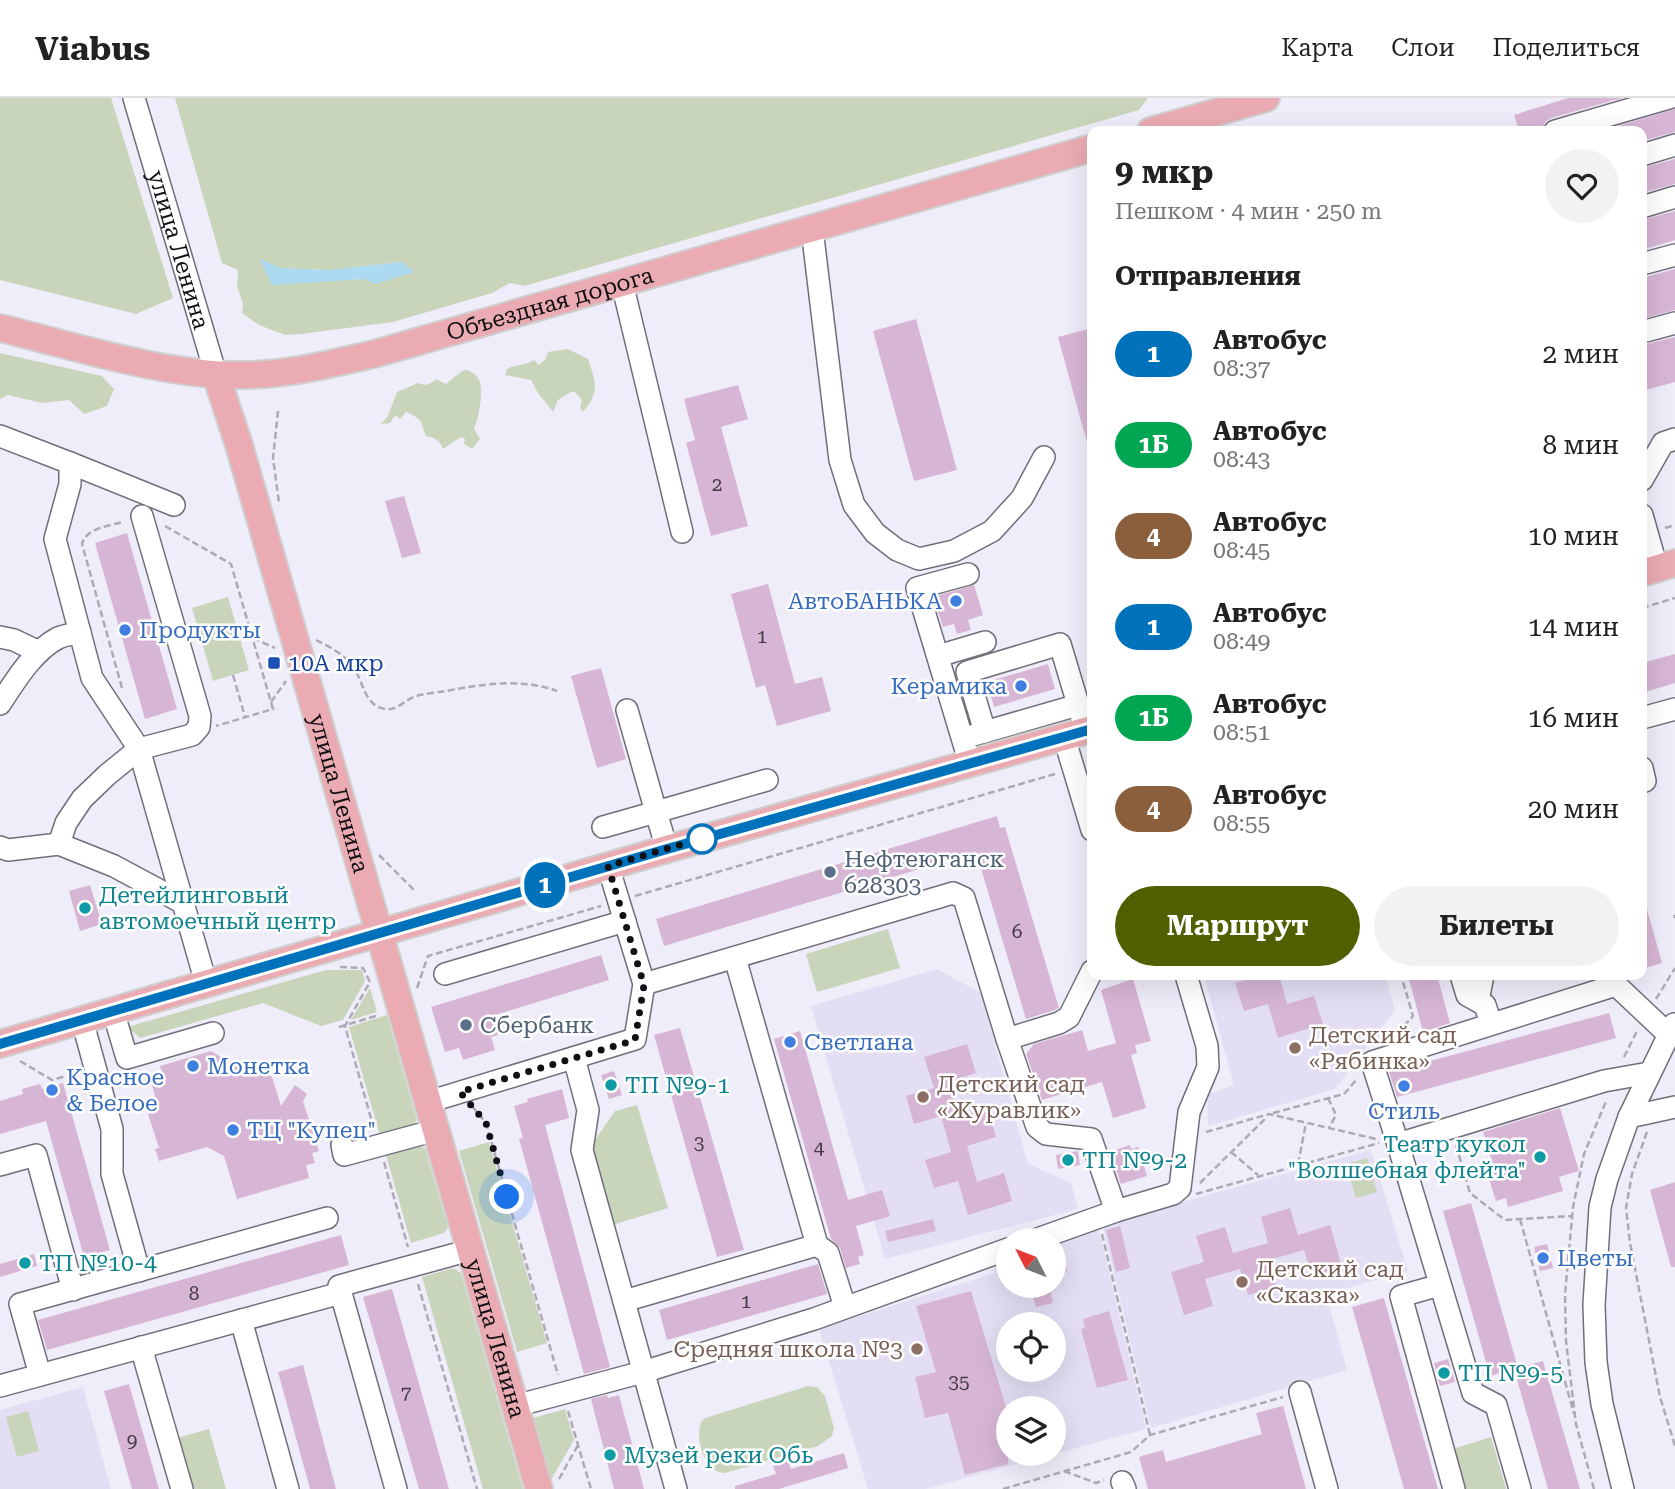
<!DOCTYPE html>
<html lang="ru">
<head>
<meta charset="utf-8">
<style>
  body { margin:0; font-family:"Roboto Serif",serif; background:#f2f2f2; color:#222; height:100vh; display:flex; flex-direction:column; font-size:26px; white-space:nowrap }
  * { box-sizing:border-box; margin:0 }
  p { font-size:23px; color:#767676 }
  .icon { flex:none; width:38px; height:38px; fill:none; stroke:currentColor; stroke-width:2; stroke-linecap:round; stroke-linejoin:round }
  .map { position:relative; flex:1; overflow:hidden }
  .details { position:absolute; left:1087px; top:28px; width:560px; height:854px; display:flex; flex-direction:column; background:#fff; border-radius:14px; box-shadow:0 7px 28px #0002 }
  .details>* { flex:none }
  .badge { padding:0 14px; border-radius:23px; font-size:24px; line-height:46px }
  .needle { width:46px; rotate:312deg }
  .controls { position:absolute; left:996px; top:1130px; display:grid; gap:14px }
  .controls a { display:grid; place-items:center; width:70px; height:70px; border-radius:50%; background:#fff; box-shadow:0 7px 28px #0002; font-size:35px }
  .you { position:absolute; width:35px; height:35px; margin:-18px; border:5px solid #fff; border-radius:50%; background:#1a73e8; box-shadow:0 0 0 10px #1a73e833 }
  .map>.badge { position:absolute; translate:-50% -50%; box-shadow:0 0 0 4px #fff }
  h2 { padding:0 28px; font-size:26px; line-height:63px }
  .round { display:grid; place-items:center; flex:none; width:74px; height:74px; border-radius:37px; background:#f2f2f2 }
  .head { display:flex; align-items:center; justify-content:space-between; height:119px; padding:0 28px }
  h1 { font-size:33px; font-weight:700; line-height:52px }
  .button { display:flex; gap:14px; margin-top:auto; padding:14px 28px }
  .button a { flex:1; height:80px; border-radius:42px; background:#505f00; color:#fff; font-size:28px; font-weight:700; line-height:80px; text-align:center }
  .button a+a { background:#f2f2f2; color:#222 }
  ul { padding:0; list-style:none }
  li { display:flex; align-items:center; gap:21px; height:91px; padding:0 28px }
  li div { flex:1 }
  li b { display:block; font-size:26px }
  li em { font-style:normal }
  li .badge { min-width:77px; font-weight:700; text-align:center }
  header { display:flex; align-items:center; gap:42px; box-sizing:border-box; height:98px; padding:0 35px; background:#fff; border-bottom:2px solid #e0e0e0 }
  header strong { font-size:33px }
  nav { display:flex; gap:38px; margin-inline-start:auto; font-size:24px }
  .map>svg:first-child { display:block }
  .built { fill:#e3def3; fill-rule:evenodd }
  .green { fill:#c8d5bb; fill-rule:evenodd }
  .water { fill:#acdaf0 }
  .building { fill:#d7b6d5 }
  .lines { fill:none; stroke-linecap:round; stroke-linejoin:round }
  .minor-casing { stroke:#716e7a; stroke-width:24 }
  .major-casing { stroke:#cfcfd0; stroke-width:30 }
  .path { stroke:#adaab5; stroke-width:2.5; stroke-dasharray:7 3.5; stroke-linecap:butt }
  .minor { stroke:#fff; stroke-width:21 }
  .major { stroke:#eaacb2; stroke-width:26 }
  .line-casing { stroke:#fff; stroke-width:16 }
  .line { stroke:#0072bc; stroke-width:10 }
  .walk { stroke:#100f13; stroke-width:7; stroke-dasharray:0 12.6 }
  .shop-dot { fill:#3f7fe0; stroke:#fff; stroke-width:2.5 }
  .transit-dot { fill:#1a4fb4; stroke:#fff; stroke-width:2.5 }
  .stop-dot { fill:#fff; stroke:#0072bc; stroke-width:3.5 }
  .service-dot { fill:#5c6f8a; stroke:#fff; stroke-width:2.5 }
  .culture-dot { fill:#0f9aa8; stroke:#fff; stroke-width:2.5 }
  .education-dot { fill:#8d6e63; stroke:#fff; stroke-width:2.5 }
  .labels { text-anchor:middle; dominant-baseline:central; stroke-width:5; stroke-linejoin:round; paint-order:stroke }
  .number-label { font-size:19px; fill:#423944 }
  .street-label { font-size:23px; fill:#100f13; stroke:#fff }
  .shop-label { font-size:23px; fill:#366cbe; stroke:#fff; text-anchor:start }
  .transit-label { font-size:23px; fill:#164399; stroke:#fff; text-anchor:start }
  .service-label { font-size:23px; fill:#4e5e75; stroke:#fff; text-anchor:start }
  .culture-label { font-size:23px; fill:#0d838f; stroke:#fff; text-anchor:start }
  .education-label { font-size:23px; fill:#785e54; stroke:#fff; text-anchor:start }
</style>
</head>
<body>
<header>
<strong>Viabus</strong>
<nav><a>Карта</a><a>Слои</a><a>Поделиться</a></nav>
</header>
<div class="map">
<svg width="1675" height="1391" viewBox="0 0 1675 1391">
  <rect width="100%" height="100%" fill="#f0edfa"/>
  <path class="built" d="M937,871L981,895L1028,1066L1071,1085L1078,1111L885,1161L811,908Z
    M1204,877H1385L1395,912L1335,991L1208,1028L1207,997L1234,987Z
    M1371,1052L1408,1173L1326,1196L1347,1272L1151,1330L1102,1126Z
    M1098,1128L1146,1331L1054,1356V1311H1008V1356H1053L926,1391H868L819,1231L995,1175L993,1166L1008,1161V1188H1054V1144ZM1008,1227H1054V1272H1008Z
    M83,1289L111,1391H0V1312Z"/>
  <path class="green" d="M0,0H111L173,200L136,216L0,182Z
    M175,0H1148L1139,12L524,188L510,185L492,195L393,224L301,236L285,237L259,227L242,215L243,206L237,188L238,172L222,165ZM260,162L279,170L329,172L402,164L364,181L272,186Z
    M568,251L588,261C596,285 600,293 583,314L580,310L582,302L575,294H571L558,302L553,314L538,295L531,282L505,277L507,271C516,266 526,268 534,262L539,267L545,262L548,254Z
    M0,255L102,278L114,291L107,308L84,316L69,302L42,305L8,297L0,301Z
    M468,272C473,275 478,278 480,284C483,297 479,319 474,331L480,341L472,351L464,346L465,341L461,339L443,351C440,343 435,339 426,338C419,321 425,323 406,314L400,321L395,317L390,325L381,326L388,318L397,294L418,285C425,288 430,287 436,281L446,286L462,273Z
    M228,499L249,572L213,583L192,510Z
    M888,831L900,870L817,894L806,856Z
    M326,872H362L365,883L343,922L321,928L263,905L140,940L127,929Z
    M370,890L377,914L351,922Z
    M387,917L417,1022L413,1028L380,1038L349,929Z
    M637,1007L668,1110L609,1128L588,1052L615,1013Z
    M489,1044L547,1245L517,1254L459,1053Z
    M419,1048L425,1050L448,1129L444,1135L411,1145L386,1057Z
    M1367,1060L1377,1094L1356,1100L1346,1066Z
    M453,1170L461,1175L523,1391H483L422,1179Z
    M808,1288L817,1289L825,1298L834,1330L832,1338L818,1348L725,1375C704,1375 695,1341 701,1324L705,1320Z
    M565,1311L574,1342L551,1382L533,1320Z
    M28,1313L39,1353L17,1359L6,1319Z
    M209,1331L226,1391H191L177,1340Z
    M1491,1339L1506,1391H1464L1453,1351Z"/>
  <path class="water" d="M259,160L280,170L329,172L402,164L414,174L375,186L364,181L272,187Z"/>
  <path class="building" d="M1568,0H1622L1551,20L1545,24L1542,33H1539L1538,29L1519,33L1514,17Z
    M1675,11V34L1642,43V33H1601Z
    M1675,61V86L1642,95V70Z
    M1675,113V142L1642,152V122Z
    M1675,171V212L1642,221V180Z
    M916,221L957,372L914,383L873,233Z
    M1092,230V348H1088L1058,239Z
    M1675,239V284L1642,293V247Z
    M738,287L748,321L721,329L748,428L711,438L686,345L695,342L684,301Z
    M404,398L421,455L402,460L385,403Z
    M127,435L177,611L145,621L95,445Z
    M768,486L795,586L822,579L831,613L777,628L765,587L756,590L731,496Z
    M974,487L983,517L968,522L971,532L957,536L954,526L943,529L933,499Z
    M1675,556V585L1642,595V565Z
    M1048,566L1055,591L994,609L987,584Z
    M601,570L626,661L597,670L571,578Z
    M997,718L1000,730L1005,729L1059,910L1055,912L1026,921L976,754L664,848L656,821Z
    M90,787L102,826L80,833L69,793Z
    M1645,804L1662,865L1642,871V805Z
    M601,857L609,882L492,918L498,937L491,939L495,952L463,962L459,950L445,954L431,909Z
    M1261,877H1279L1287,906L1314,898L1323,926L1278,940L1268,906L1244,913L1235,885Z
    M1408,877H1437L1450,925L1423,934Z
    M1133,881L1151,943L1135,947L1137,955L1131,957L1146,1010L1113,1020L1102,984L1042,1002L1026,956L1034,946L1082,932L1088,953L1116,945L1101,892Z
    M1609,915L1616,940L1397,999L1389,974Z
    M680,930L744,1152L717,1159L654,937Z
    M800,933L848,1102L882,1092L890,1118L856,1128L864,1157L858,1159L860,1166L846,1170L840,1150L831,1141L774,941Z
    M967,946L976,975L948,984L959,1019L987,1010L996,1039L967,1048L977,1084L1004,1075L1012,1103L968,1117L958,1083L934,1090L925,1062L951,1054L941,1018L914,1026L906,998L934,990L924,959Z
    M211,953L226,962L229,971L250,964L272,979L281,1008L295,987L307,996L303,1003L319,1053L312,1055L315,1065L306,1067L309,1080L237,1101L224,1058L207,1049L159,1063L155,1051L159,1050L148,1016L159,1011L150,981L163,977L160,968Z
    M614,973L622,997L609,1001L601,977Z
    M63,985L110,1152L84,1159L46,1023L0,1036V1003L23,996L22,991L40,986L42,991Z
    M562,991L569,1020L545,1027L610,1269L584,1276L519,1041L523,1040L514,1008L528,1004L527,1001Z
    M1560,1010L1579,1073L1559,1079L1563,1093L1508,1109L1506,1100L1496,1103L1487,1075L1495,1073L1483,1034Z
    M1130,1047L1131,1051L1138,1049L1147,1078L1121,1086L1111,1057L1116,1055L1115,1052Z
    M1078,1053L1080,1067L1058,1071L1056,1057Z
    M1675,1084V1169H1671L1650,1092Z
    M1471,1105L1518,1270L1543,1263L1580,1391H1548L1514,1271L1490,1278L1443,1113Z
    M1290,1110L1298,1137L1330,1127L1342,1169L1312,1178L1304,1152L1269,1162L1277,1189L1248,1197L1240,1171L1205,1181L1213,1208L1184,1217L1171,1174L1204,1164L1196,1138L1225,1129L1233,1155L1268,1145L1261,1119Z
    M933,1121L936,1133L888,1144L885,1133Z
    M1120,1128L1130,1170L1116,1174L1106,1132Z
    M341,1137L349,1167L47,1252L38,1222Z
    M1547,1146L1553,1170L1540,1173L1534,1149Z
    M34,1156L37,1168L0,1179V1166Z
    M1064,1160L1067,1173L1054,1177V1163Z
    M818,1166L827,1196L667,1242L659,1212Z
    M1030,1188H1049L1053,1205L1036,1209Z
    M392,1191L449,1391H419L363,1199Z
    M971,1193L1008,1316V1366L965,1377L948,1315L925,1320L915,1279L936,1274L916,1208Z
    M1384,1200L1438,1391H1404L1352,1209Z
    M1109,1213L1128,1282L1097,1290L1081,1231L1085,1230L1083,1221Z
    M1448,1261L1455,1284L1440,1288L1434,1265Z
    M303,1267L336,1391H310L278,1274Z
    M129,1286L159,1391H132L104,1293Z
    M607,1297L608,1300L619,1297L644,1391H614L591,1301Z
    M1283,1308L1306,1391H1148L1139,1359L1163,1352L1166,1364L1262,1336L1256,1315Z
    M844,1355L848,1370L779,1391H735V1388L776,1376L773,1368L788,1363L791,1371Z"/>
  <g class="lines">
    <defs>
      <g id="minor">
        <path id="s1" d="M134,0L216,277"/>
        <path d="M1555,33L1669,0"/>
        <path d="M1642,57L1675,47"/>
        <path d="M1642,109L1675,99"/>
        <path d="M812,131L840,362L854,407L875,435L897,452L919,461L954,453L992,433L1022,400L1044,359"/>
        <path d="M1642,166L1675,157"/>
        <path d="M622,185L682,434"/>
        <path d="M1642,234L1675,225"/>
        <path d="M0,338L70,365V386L55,441L92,580L139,651L206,885"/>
        <path d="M70,365L174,407"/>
        <path d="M1642,382L1663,345L1675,341"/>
        <path d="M1642,417L1657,470"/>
        <path d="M968,476L917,490L970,666"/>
        <path d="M0,539L14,542L39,554"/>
        <path d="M938,558L985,544"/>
        <path d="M0,606C15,583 33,553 58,540C65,537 73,536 80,534"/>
        <path d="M627,612L656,714L767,682"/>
        <path d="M1642,620L1675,611"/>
        <path d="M985,634L967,574L1060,546L1086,633"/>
        <path d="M974,637L1078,607"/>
        <path d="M1064,639L1092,732"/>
        <path d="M1642,670L1645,683"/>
        <path d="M603,729L656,714L667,751"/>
        <path d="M59,746L66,725L82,701L107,677L139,651L192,637L199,629L200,618L142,418"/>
        <path d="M0,749L8,752L59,746L114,768L183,805"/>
        <path d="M608,768L644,886L953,795L964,800L1007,941L1037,1029L1046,1036L1091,1041L1116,1113"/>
        <path d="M445,876L625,823"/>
        <path d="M1461,877L1467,897L1485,907L1491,926"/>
        <path d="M1478,903L1483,877"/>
        <path d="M113,913L127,960L213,935"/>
        <path d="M82,922L112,1031V1076L139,1173"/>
        <path d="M1007,941L1059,925L1069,919L1092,873"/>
        <path d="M574,960L588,1012L582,1052L676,1391"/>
        <path d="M1649,975L1604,983L1398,1046L1372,964L1616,887L1668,936"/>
        <path d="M428,1004L635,941L644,886"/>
        <path d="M1629,1019L1675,1009"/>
        <path d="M1398,1046L1473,1295L1496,1307L1520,1391"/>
        <path d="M342,1047L344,1057L436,1032"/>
        <path d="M0,1067L36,1057L73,1192"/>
        <path d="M1032,1143L1116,1113L1173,1096L1180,1090L1189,1014L1208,969L1207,948L1186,877"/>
        <path d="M817,1147L828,1155L845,1209"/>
        <path d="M1440,1187L1401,1198L1454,1391"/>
        <path d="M624,1203L817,1147L735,860"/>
        <path d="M241,1222L288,1391"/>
        <path d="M141,1249L182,1391"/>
        <path d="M40,1277L20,1206L327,1120"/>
        <path d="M0,1288L341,1195"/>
        <path d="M1300,1294L1327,1391"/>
        <path d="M515,1308L643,1274L814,1221L1008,1151"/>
        <path d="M1122,1384L1125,1391"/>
        <path d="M396,1391L339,1188L470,1152"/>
        <path d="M1623,1391L1602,1306L1596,1264L1594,1207L1600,1109L1607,1081L1629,1019L1674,926"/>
      </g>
      <g id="major">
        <path d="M1151,33L1266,0"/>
        <path id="s2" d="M0,230C78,249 161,277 242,277C287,277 331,266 374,256L1092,50"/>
        <path id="s3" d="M216,277L239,347L539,1391"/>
        <path d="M1642,475L1675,465"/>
        <path d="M0,946L667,751L1092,631"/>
      </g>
    </defs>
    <use href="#minor" class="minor-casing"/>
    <use href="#major" class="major-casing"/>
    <path class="path" d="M278,313L273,360L279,405
      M165,428L231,466L273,611L216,628
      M1665,430L1675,427
      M1642,510L1675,500
      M253,540L275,550
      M316,542C328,548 342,555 351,566C363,579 363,608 385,611C397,613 405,602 414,599C424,595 436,595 446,593C483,586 521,580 557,593
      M233,577L245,619
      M122,590L82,446C86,430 109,428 123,424
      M271,604L286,583
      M379,757L414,792
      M635,798L1055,676
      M1674,817L1675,820
      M340,869L363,870L370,884L345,928L374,1031
      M417,890L428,858L601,808
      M1656,901L1675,870
      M339,929L379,917
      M1397,936L1413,918L1401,877
      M1624,959L1638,931
      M20,963L52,982L77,975
      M1328,1000L1336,1017L1329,1030
      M472,1008L486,1025L558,1277
      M1273,1015L1344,996L1358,980
      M1206,1034L1269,1016L1376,1041
      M1647,1034L1632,1076L1626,1110L1630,1145L1660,1299L1675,1348
      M1456,1047L1470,1095L1505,1122L1572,1118
      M1231,1054L1258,1077
      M384,1064L408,1149
      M1298,1066L1306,1025
      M1200,1085L1267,1019
      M1196,1096L1379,1045
      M1520,1121L1574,1316
      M1102,1136L1150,1337
      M418,1186L477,1391
      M568,1313L591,1391
      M1064,1373L1096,1385L1104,1382
      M559,1381L578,1347
      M1003,1391L1131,1354L1150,1337L1283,1299
      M1594,1391L1576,1326L1566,1243L1565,1196L1573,1109L1584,1056L1607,1001"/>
    <use href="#minor" class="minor"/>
    <use href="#major" class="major"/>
  </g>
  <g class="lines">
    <defs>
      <path id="line" d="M0,946L667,751L1092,631"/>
    </defs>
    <use href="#line" class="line-casing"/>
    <use href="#line" class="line"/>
    <path class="walk" d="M507,1099L486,1025L460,994L635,942L644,887L608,768L710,738L702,741"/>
  </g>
  <g class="shop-dot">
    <circle cx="956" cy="503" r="7"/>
    <circle cx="125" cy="532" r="7"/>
    <circle cx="1021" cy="588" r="7"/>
    <circle cx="790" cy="944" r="7"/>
    <circle cx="193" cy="968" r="7"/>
    <circle cx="1404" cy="988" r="7"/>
    <circle cx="52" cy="992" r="7"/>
    <circle cx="233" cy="1032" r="7"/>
    <circle cx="1543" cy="1160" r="7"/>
  </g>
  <rect class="transit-dot" x="267" y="558" width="14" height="14" rx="3.5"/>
  <circle class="stop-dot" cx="702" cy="741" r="14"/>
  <g class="service-dot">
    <circle cx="830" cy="774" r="7"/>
    <circle cx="466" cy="927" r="7"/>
  </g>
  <g class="culture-dot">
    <circle cx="85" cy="810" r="7"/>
    <circle cx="611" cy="987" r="7"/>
    <circle cx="1540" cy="1059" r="7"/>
    <circle cx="1068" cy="1062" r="7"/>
    <circle cx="25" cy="1165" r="7"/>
    <circle cx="1444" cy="1275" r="7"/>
    <circle cx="610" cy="1357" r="7"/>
  </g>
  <g class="education-dot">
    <circle cx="1295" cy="950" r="7"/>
    <circle cx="923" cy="999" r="7"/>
    <circle cx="1242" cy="1184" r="7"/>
    <circle cx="917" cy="1251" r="7"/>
  </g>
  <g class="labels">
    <g class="number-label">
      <text x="717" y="386">2</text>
      <text x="762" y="538">1</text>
      <text x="1017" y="833">6</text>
      <text x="699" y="1044">3</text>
      <text x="819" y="1049">4</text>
      <text x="194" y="1195">8</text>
      <text x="746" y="1203">1</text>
      <text x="959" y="1283">35</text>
      <text x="406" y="1295">7</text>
      <text x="132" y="1342">9</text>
    </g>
    <g class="street-label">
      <text stroke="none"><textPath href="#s1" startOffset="158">улица Ленина</textPath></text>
      <text stroke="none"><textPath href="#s2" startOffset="564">Объездная дорога</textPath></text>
      <text stroke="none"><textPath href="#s3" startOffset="436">улица Ленина</textPath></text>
      <text stroke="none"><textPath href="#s3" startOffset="1003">улица Ленина</textPath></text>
    </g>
    <g class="shop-label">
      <text x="942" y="503" text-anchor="end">АвтоБАНЬКА</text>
      <text x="139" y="532">Продукты</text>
      <text x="1007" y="588" text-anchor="end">Керамика</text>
      <text x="804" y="944">Светлана</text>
      <text x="207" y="968">Монетка</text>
      <text x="66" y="979">Красное<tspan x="66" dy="26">&amp; Белое</tspan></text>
      <text x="1404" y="1013" text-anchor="middle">Стиль</text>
      <text x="247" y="1032">ТЦ "Купец"</text>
      <text x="1557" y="1160">Цветы</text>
    </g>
    <g class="transit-label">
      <text x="288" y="565">10А мкр</text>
    </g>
    <g class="service-label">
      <text x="844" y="761">Нефтеюганск<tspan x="844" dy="26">628303</tspan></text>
      <text x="480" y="927">Сбербанк</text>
    </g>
    <g class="culture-label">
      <text x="99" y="797">Детейлинговый<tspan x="99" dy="26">автомоечный центр</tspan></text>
      <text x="625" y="987">ТП №9-1</text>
      <text x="1526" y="1046" text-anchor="end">Театр кукол<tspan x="1526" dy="26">"Волшебная флейта"</tspan></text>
      <text x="1082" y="1062">ТП №9-2</text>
      <text x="39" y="1165">ТП №10-4</text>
      <text x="1458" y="1275">ТП №9-5</text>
      <text x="624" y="1357">Музей реки Обь</text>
    </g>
    <g class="education-label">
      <text x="1309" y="937">Детский сад<tspan x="1309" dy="26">«Рябинка»</tspan></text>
      <text x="937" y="986">Детский сад<tspan x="937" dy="26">«Журавлик»</tspan></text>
      <text x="1256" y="1171">Детский сад<tspan x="1256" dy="26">«Сказка»</tspan></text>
      <text x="903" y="1251" text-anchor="end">Средняя школа №3</text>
    </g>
  </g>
</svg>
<div class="controls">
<a><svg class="needle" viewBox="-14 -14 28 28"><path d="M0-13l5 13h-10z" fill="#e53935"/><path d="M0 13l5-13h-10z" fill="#767676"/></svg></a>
<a><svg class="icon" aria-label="locate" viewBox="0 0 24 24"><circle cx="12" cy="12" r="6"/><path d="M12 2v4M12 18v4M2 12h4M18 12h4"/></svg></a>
<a><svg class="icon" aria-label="layers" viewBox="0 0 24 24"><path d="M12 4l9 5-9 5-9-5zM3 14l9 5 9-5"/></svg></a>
</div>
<div class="you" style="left:507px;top:1099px"></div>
<b class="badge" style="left:545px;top:787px;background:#0072bc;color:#fff">1</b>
<section class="details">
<div class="head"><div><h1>9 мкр</h1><p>Пешком · 4 мин · 250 m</p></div><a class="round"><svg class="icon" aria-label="heart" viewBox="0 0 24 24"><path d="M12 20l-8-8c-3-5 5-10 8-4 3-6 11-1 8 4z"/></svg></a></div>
<h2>Отправления</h2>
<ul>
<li><span class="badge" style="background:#0072bc;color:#fff">1</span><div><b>Автобус</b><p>08:37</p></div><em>2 мин</em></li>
<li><span class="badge" style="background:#00a651;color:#fff">1Б</span><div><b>Автобус</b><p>08:43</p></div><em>8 мин</em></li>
<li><span class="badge" style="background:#8b5e3c;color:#fff">4</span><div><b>Автобус</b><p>08:45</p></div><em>10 мин</em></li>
<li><span class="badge" style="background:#0072bc;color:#fff">1</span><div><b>Автобус</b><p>08:49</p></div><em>14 мин</em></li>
<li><span class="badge" style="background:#00a651;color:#fff">1Б</span><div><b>Автобус</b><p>08:51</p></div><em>16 мин</em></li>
<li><span class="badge" style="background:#8b5e3c;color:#fff">4</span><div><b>Автобус</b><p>08:55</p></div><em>20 мин</em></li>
</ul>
<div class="button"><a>Маршрут</a><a>Билеты</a></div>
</section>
</div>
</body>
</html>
